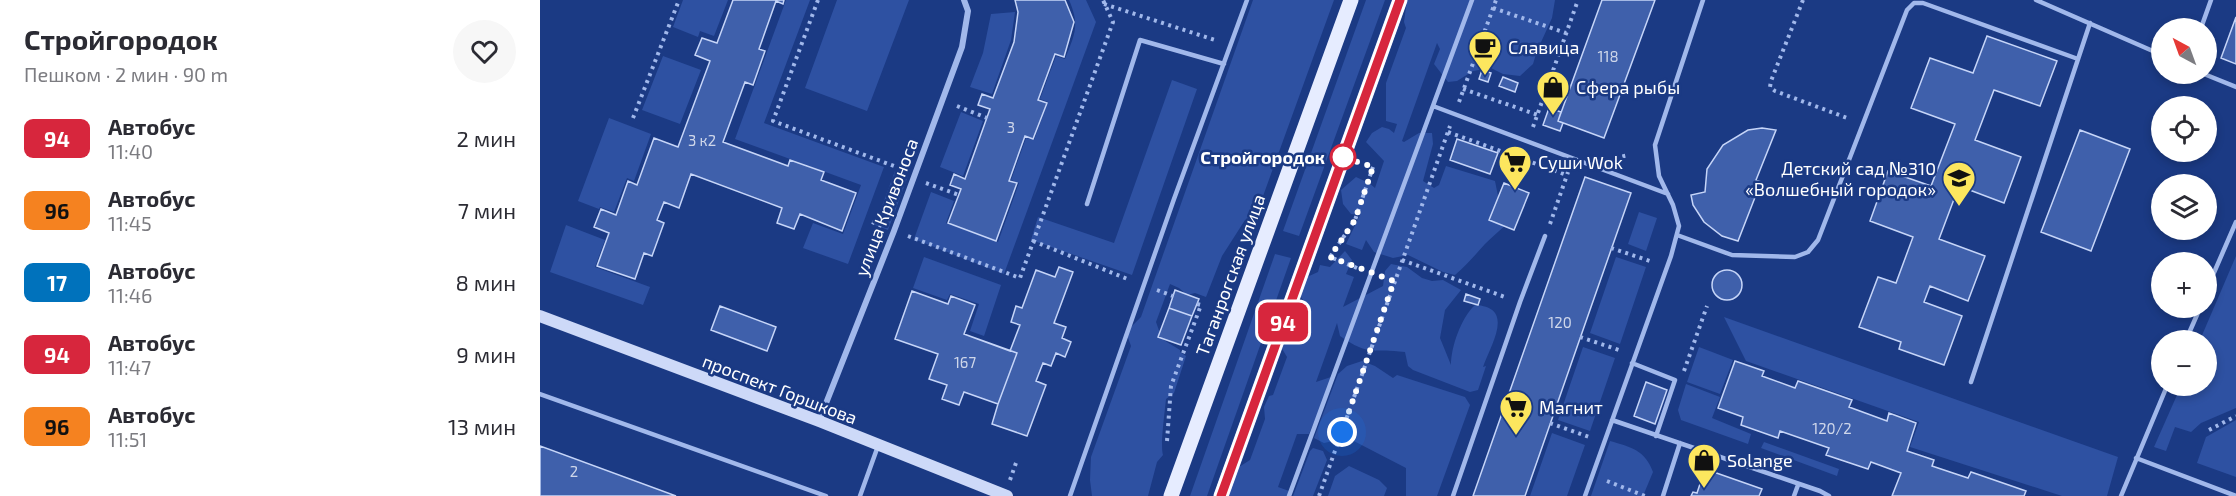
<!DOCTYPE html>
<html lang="ru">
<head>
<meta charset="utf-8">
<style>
  body { margin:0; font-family:"Exo 2",sans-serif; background:#f7f7f7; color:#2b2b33; height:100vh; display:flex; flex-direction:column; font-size:22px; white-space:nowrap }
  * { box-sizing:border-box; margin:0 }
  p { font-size:20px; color:#7c7c81 }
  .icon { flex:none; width:33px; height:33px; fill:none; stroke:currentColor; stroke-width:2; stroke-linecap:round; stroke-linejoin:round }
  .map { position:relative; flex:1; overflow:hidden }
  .sheet { display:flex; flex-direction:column; background:#fff; width:540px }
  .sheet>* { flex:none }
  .badge { padding:0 12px; border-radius:9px; font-size:21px; line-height:39px }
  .needle { width:39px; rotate:319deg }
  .fabs { position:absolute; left:1611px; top:18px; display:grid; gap:12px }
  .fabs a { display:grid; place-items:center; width:66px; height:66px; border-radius:50%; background:#fff; box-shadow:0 3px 9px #0003; font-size:30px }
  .you { position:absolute; width:30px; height:30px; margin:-15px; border:4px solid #fff; border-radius:50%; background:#1a73e8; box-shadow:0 0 0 9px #1a73e833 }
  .map>.badge { position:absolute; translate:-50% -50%; box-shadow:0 0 0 3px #fff }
  .round { display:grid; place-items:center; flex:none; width:63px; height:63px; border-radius:32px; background:#f7f7f7 }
  .headline { display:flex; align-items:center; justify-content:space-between; height:102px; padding:0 24px }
  h1 { font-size:28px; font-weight:700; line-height:45px }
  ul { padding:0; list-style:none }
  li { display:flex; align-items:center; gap:18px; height:72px; padding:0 24px }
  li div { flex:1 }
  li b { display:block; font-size:22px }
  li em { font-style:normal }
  li .badge { min-width:66px; font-weight:700; text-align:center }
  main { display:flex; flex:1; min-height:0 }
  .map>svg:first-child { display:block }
  .green { fill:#2e51a2 }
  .building { fill:#3f60ab; stroke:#c6d5f8; stroke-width:1.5 }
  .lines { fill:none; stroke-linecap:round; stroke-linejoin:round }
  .path { stroke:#a1b8eb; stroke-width:4; stroke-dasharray:3 4.5; stroke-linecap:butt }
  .lane { stroke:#a1b8eb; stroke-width:4.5 }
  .street { stroke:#a1b8eb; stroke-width:6 }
  .secondary { stroke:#cdd9f8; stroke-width:12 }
  .primary { stroke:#e6ecff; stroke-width:15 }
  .line-casing { stroke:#fff; stroke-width:14 }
  .line { stroke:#d7263d; stroke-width:9 }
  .walk { stroke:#fff; stroke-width:6; stroke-dasharray:0 10.8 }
  .stop-dot { fill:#fff; stroke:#d7263d; stroke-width:3 }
  .labels { text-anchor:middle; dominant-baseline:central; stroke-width:5; stroke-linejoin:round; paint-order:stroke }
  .number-label { font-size:15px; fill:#cfd7ea }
  .poi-label { font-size:18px; fill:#fff; stroke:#1b3a84; text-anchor:start }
  .stop-label { font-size:18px; font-weight:bold; fill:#fff; stroke:#1b3a84; text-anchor:end }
  .street-label { font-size:18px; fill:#fff; stroke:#1b3a84 }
</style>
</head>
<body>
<main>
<section class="sheet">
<div class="headline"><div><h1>Стройгородок</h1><p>Пешком · 2 мин · 90 m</p></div><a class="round"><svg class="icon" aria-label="heart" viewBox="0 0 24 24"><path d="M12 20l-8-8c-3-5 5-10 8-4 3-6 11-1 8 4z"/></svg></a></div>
<ul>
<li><span class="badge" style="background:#d7263d;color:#fff">94</span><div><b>Автобус</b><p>11:40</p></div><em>2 мин</em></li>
<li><span class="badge" style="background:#f58220;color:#111">96</span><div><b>Автобус</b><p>11:45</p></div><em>7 мин</em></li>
<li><span class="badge" style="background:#0072bc;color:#fff">17</span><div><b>Автобус</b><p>11:46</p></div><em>8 мин</em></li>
<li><span class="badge" style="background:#d7263d;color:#fff">94</span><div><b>Автобус</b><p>11:47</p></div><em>9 мин</em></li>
<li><span class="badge" style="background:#f58220;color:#111">96</span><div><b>Автобус</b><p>11:51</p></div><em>13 мин</em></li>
</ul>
</section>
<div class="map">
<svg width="1696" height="496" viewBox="0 0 1696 496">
  <rect width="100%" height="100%" fill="#1b3a84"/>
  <path class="green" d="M143,0H188L174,36L160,31L158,37L133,27Z
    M246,0H270L224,123L344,167L308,264L263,248L273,223L303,234L321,185L195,139Z
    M297,0H369L327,111L265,88Z
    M529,0H546L556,22L464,274L374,239L391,192L414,201L406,223L458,242L479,183L471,180L486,138L494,140L508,102L500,99L516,56L525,59C535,34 540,25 529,0Z
    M713,0H794L714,221L705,220L682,256L666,297L655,293L647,295L639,288L630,284L616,322L622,339L640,350V352L646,356L634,393L626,399C625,411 620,445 623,455L617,462L608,496H552L550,480L551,457L591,346L586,332L601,317Z
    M826,0H845L759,236L743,231Z
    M867,0H1015L1012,18L997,51L993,64L980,76L963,74L951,68L933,71L917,81L908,82L894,64L900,49L897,43L862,141L864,142L879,133H892L893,144L883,181L894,188L899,185L906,166L955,181L958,196L979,211C969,223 956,233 945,244C935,255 927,265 915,275L903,272L868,255L853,258L834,252L826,240L822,250L806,244L820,215L811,214L803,204L801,190L816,177L829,183L835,188L844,161L826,142L832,133L842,127L849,129L854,133L857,124L846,121V83L866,28L864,22Z
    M475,12L471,40L452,94L430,87L443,53L451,14Z
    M123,56L161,70L140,124L102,110Z
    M632,80L657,89L592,275L491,240L498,217L574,243Z
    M421,112L443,121L423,176L400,167Z
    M69,118L111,134L94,181L87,178L74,212L60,207L59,209L38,201Z
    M355,171L368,176L348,230L335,225Z
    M1099,212L1117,218L1106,251L1088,244Z
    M26,225L65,240L55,267L110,287L103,305L10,272Z
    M805,251L812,260L806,274L814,277L803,307L843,286L845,271L851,264L867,267L882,278L892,281L903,280L921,290L905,310L900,338L911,365C911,347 921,318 935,305C975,307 952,343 943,367L946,366L938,390L930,392L873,370L868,366L865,352C833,348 830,357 800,336L797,323L776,382L791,377V382L769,434H757L738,487L749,491L747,496H687L699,467L710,460L725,419L724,407L729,396L733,395L747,357L741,347C745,334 749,321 762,315L766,306L758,291L767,277L778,272L780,265L790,267Z
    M735,254L751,258L667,496H650Z
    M1696,256V408L1661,423L1651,432L1635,427L1626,451L1614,447L1641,386H1666V340H1660Z
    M384,257L461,285L444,336L430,331L439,304L410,294L407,300L373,288Z
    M1076,257L1106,267L1080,344L1050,333Z
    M1184,317L1578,457L1567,496H1522L1370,447L1379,422L1206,361Z
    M1043,347L1075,358L1050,431L1018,420Z
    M1159,347L1193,360L1180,394L1147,382Z
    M822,361L835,366L853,378L857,375L925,397L930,405L897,496H866V468L808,438L784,443L774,438L798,374L807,366Z
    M1146,384L1180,397L1172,418L1211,434L1208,444L1141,420L1138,410Z
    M1696,420V477L1657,463L1666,437Z
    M1012,433L1045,445L1027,496H990Z
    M1070,441C1091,447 1105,450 1113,472L1103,496H1051Z
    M1224,442L1299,469L1297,476L1221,448Z
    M773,448L783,451L787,460L773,496H753L770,451Z
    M809,466L839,480L847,488L844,496H788L795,476Z"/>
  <path class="building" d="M193,0H244L243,4L236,1L219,49L225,51L213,85L205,82L183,142L248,166L250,160L284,172L281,180L316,193L302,231L260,214L254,229L237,223L242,208L151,174L139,208L124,202L117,220L124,223L112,256L104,253L95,279L57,266L69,233L54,227L61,209L76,215L88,181L97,185L114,138L138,147L170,61L155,55L162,38L177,43Z
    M475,0H525L534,22L524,57L515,54L498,100L507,103L493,139L485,136L469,181L477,183L456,241L408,223L421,189L410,185L414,174L425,179L450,109L438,105L442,94L453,98L474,42L478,12Z
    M1062,0H1115L1064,138L1018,121Z
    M1696,17V64L1681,58Z
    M1447,36L1517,61L1500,106L1454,90L1435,140L1481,157L1464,203L1419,186L1399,239L1445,256L1428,301L1390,286L1384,302L1422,316L1404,365L1359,349L1361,342L1319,327L1338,277L1356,283L1373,237L1330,221L1348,171L1391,186L1415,124L1371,108L1390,58L1433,73Z
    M942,70L951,73L948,82L939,79Z
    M963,77L978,83L975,92L959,86Z
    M1009,108L1021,112L1018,121L1023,123L1020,131L1003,125Z
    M1222,128L1236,130L1216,180L1221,182L1198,241L1182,236L1164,222L1153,205L1151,195L1165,192L1167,169L1183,145L1208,130Z
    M1540,130L1590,149L1551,251L1501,232Z
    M917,139L958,153L950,174L910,160Z
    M1045,177L1091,193L1051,307L985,496H933Z
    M964,183L989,193L974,230L949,220Z
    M519,267L533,272L514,323L526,327L522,338L531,342L525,357L516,353L511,366L503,363L496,381L506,385L487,436L452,424L458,404L424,392L419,405L402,399L407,385L389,379L398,354L355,339L372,291L408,304L411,296L435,305L424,334L470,351L480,325L471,322L476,306L482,308L496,270L515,277Z
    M1172 285a15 15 0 1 1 30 0a15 15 0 1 1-30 0Z
    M635,290L659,299L652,316L629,308Z
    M372,291L408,304L411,296L435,305L424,334L477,353L458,404L424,392L419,405L402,399L407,385L389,379L398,354L355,339Z
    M926,294L940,299L938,305L924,301Z
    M180,306L236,327L227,351L171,330Z
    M629,308L652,316L641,345L618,337Z
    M1195,361L1224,371L1222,376L1255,388L1258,381L1312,400L1309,407L1347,421L1349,413L1376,423L1367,451L1394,460L1392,466L1428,478L1431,472L1486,491L1484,496H1352L1361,473L1331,462L1328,469L1286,455L1289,448L1240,431L1238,438L1201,425L1203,417L1178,408Z
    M1106,382L1127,390L1115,424L1094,416Z
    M0,446L136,496H0Z
    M1165,469L1222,489L1219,496H1151L1153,492L1157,493Z"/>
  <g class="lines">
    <path class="path" d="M278,0L233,121L362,169
      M1263,0L1231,81L1230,87L1235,91L1310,119
      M564,4L678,41
      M953,8L1026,33
      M923,89L998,115
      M919,102L956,0
      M417,106L447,118
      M93,118L139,0
      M993,127L1038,0
      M908,132L1027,175L1028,172
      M1075,158L1089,155
      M386,183L419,195
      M332,222L342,226
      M1010,224L1027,175
      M368,236L480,278L573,22L563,0
      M493,241L590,280
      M1071,248L1113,262
      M862,260L965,297
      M817,268L790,257L815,220L833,167
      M617,290L633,296
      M1040,337L1082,351
      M1144,371L1167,306
      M1010,423L1052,438
      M1669,430L1696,416
      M627,441L631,386L661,305L657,304
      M470,480L477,460
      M1067,481L1105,496
      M779,496L910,126"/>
    <path class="lane" d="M1496,0L1622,55
      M1661,28L1671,0
      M1664,74L1696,87
      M893,106L1128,194
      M547,204L600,40L684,64
      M1137,235L1192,255L1255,257L1268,252L1278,240L1367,10L1374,3H1383L1538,59
      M1666,291L1696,222
      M1646,340L1660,308
      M1092,363L1135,380L1116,436
      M1431,382L1550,23
      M0,394L286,496
      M1072,420L1280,491L1289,496
      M1596,458L1696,496
      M320,496L338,446
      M530,496L634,199L707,0
      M749,496L932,0
      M913,496L980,302L1005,236
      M1045,496L1131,256L1139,226L1133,205L1119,176L1115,145L1163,0
      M1123,496L1140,443
      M1254,496L1258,485
      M1581,496L1627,386"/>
    <path class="street" d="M279,421L354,231L422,47L428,11L424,0"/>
    <path class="secondary" d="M0,316L279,421L467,496"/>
    <path class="primary" d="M631,496L811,0
      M681,496L860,0"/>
  </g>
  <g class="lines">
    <defs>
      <path id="line" d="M681,496L860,0"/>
    </defs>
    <use href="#line" class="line-casing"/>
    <use href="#line" class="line"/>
    <path class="walk" d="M802,432L854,281L790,257L815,220L833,167L803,157"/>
  </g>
  <defs>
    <symbol id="cafe-pin" viewBox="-11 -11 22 30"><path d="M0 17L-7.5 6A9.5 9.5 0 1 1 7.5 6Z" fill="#fce65e" stroke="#1b3a84"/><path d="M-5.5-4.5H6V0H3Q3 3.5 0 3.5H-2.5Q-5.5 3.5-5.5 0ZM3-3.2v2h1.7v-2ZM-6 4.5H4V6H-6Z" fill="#111"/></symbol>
    <symbol id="shop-pin" viewBox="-11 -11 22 30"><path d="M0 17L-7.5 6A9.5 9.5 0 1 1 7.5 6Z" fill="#fce65e" stroke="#1b3a84"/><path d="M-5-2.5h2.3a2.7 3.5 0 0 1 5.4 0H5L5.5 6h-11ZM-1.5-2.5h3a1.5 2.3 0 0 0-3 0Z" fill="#111"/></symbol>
    <symbol id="supermarket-pin" viewBox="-11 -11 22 30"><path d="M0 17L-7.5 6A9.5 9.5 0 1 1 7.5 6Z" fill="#fce65e" stroke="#1b3a84"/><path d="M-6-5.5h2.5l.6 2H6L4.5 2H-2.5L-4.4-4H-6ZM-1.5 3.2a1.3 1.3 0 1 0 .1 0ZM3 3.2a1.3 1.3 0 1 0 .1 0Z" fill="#111"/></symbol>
    <symbol id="school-pin" viewBox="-11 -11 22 30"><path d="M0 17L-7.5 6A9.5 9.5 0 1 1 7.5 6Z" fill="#fce65e" stroke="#1b3a84"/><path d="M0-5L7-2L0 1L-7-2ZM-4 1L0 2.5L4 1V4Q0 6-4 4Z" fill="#111"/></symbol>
  </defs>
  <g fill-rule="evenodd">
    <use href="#cafe-pin" x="926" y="28" width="38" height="52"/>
    <use href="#shop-pin" x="994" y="68" width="38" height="52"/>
    <use href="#supermarket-pin" x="956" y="143" width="38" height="52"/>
    <use href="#school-pin" x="1400" y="159" width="38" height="52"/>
    <use href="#supermarket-pin" x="957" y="388" width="38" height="52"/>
    <use href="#shop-pin" x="1145" y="441" width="38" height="52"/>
  </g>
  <circle class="stop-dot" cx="803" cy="157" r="12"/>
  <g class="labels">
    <g class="number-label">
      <text x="1068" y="56">118</text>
      <text x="471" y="127">3</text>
      <text x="162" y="140">3 к2</text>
      <text x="1020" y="322">120</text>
      <text x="425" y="362">167</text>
      <text x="1292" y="428">120/2</text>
      <text x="34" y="471">2</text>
    </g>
    <g class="poi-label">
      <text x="968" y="47">Славица</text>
      <text x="1036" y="87">Сфера рыбы</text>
      <text x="998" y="162">Суши Wok</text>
      <text x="1396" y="168" text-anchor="end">Детский сад №310<tspan x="1396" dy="21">«Волшебный городок»</tspan></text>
      <text x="999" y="407">Магнит</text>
      <text x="1187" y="460">Solange</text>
    </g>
    <g class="stop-label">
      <text x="785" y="157">Стройгородок</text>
    </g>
    <g class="street-label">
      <text transform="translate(346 207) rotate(-69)">улица Кривоноса</text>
      <text transform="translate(690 275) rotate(-70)">Таганрогская улица</text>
      <text transform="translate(240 389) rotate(21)">проспект Горшкова</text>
    </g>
  </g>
</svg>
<div class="fabs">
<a><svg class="needle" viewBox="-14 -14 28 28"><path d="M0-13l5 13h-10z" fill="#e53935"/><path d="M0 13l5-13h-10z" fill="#7c7c81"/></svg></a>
<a><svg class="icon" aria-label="locate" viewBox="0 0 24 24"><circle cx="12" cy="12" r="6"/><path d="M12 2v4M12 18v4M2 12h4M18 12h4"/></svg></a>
<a><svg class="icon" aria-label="layers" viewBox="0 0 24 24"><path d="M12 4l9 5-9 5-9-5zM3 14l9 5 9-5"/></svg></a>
<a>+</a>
<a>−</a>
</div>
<div class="you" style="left:802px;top:432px"></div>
<b class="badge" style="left:743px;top:322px;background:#d7263d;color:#fff">94</b>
</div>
</main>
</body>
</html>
